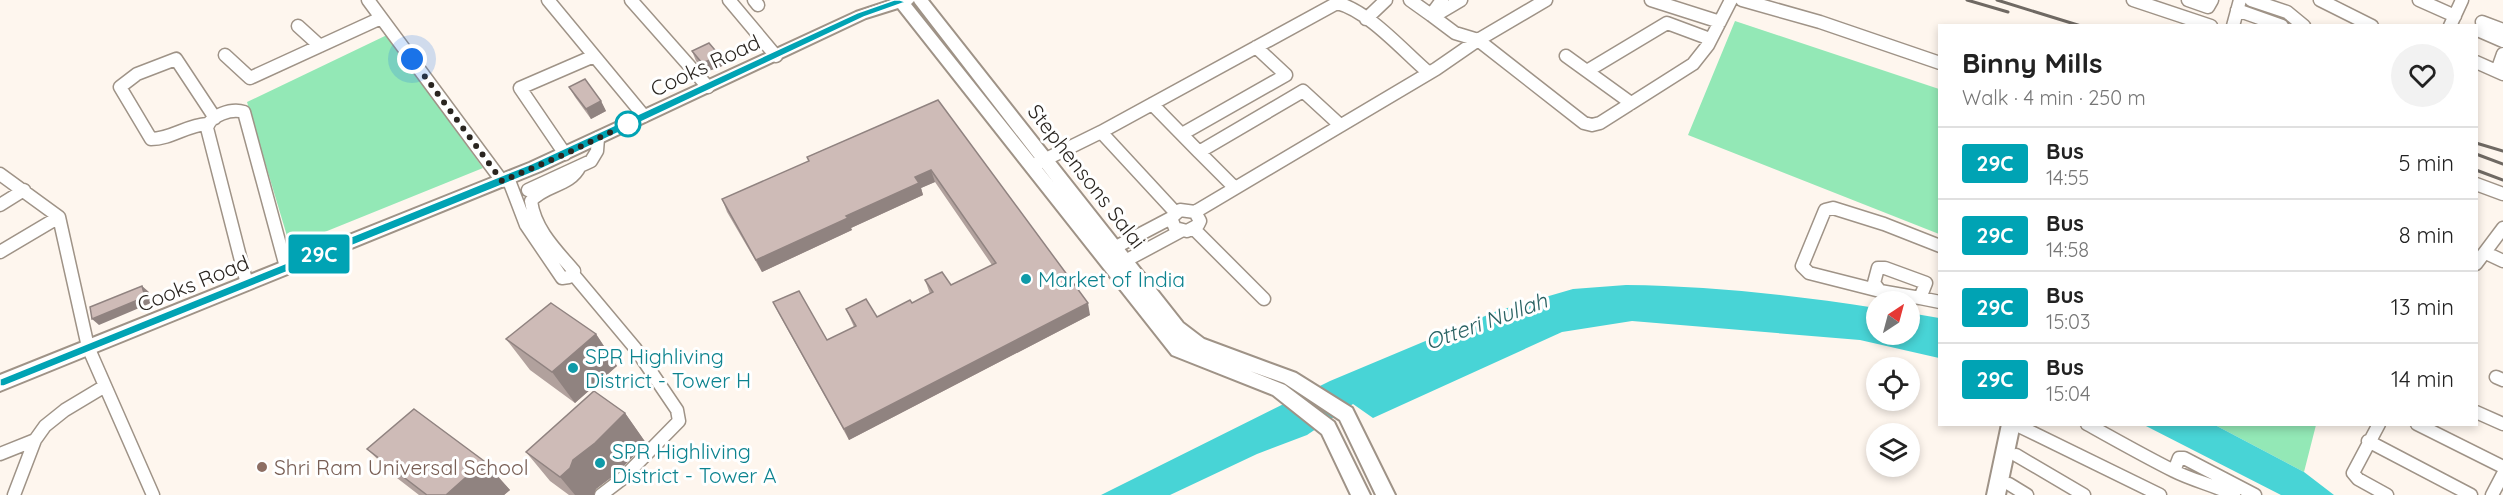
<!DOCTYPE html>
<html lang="en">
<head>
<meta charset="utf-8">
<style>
  body { margin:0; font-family:Quicksand,sans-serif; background:#f2f2f2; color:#222; height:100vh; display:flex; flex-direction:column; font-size:22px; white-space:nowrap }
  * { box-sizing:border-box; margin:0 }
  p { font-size:20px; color:#767676 }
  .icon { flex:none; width:33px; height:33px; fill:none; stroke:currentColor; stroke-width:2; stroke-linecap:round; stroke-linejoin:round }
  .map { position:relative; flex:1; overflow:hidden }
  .sheet { position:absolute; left:1938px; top:24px; width:540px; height:402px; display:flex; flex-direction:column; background:#fff; border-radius:0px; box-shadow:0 3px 9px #0003 }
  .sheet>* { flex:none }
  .badge { padding:0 12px; border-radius:4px; font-size:21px; line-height:39px }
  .needle { width:39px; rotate:36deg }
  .buttons { position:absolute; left:1866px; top:291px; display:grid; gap:12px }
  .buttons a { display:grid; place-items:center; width:54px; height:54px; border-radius:50%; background:#fff; box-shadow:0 3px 9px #0003; font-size:30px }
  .you { position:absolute; width:30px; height:30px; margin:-15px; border:4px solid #fff; border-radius:50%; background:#1a73e8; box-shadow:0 0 0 9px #1a73e833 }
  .map>.badge { position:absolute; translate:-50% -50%; box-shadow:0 0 0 3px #fff }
  .round { display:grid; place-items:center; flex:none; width:63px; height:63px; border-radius:32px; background:#f2f2f2 }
  .headline { display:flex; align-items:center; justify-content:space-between; height:102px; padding:0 24px }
  h1 { font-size:28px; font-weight:800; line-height:45px }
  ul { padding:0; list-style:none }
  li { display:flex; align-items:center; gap:18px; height:72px; padding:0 24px; border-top:2px solid #e0e0e0 }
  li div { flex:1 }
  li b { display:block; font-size:22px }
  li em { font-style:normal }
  li .badge { min-width:66px; font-weight:700; text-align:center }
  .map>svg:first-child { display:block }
  .green { fill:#93e8b6 }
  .water { fill:#48d4d6 }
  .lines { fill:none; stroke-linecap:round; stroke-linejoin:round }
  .minor-casing { stroke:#9f9387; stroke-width:15 }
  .major-casing { stroke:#9f9387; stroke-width:4 }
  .minor { stroke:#fff; stroke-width:12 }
  .major { fill:#fff; fill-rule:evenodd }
  .rail { stroke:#6f6963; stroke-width:3 }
  .wall { fill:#b1a19d }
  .shaded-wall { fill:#908380 }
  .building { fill:#cebbb7; stroke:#908380; stroke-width:1.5 }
  .line { fill:#00a3b4; stroke:#fff; stroke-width:1.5 }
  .walk { stroke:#2a2520; stroke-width:6; stroke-dasharray:0 10.8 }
  .stop-dot { fill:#fff; stroke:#00a3b4; stroke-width:3 }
  .culture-dot { fill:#0f9aa8; stroke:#fff; stroke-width:2 }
  .education-dot { fill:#8d6e63; stroke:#fff; stroke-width:2 }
  .labels { text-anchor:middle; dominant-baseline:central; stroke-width:6; stroke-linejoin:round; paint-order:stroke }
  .street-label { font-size:21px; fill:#2a2520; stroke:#fff }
  .culture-label { font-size:21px; fill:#0d838f; stroke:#fff; text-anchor:start }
  .education-label { font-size:21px; fill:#785e54; stroke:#fff; text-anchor:start }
  .water-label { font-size:22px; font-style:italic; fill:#296263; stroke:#fff }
</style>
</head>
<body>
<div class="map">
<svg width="2503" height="495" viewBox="0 0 2503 495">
  <rect width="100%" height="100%" fill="#fef6ee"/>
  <path class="green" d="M1735,21L1939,89V234L1688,135Z
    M387,35L483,168L290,246L247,102Z
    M2215,425H2316L2304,472Z"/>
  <path class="water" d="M1626,285C1710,286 1794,295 1876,308V334H1910V313L1939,318V358L1860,340L1632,321L1562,332L1373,418L1353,404L1307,435L1257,454L1170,495H1101L1330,381L1497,311L1573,289Z
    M2144,425H2215L2304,472L2334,495H2281Z"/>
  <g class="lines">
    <defs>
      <path id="minor" d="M368,0L502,181
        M548,0L644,116
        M631,0L708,87
        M729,0L776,56
        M754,0L758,5
        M1410,0L1431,15
        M1546,0L1478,40L1584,123L1592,125L1600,123L1693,64L1708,45L1731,0
        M1651,0L1720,22
        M1742,0L1820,22L1940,63
        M2133,0L2211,26
        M2188,0L2208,7L2212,0
        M2251,0L2287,12L2304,26
        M2320,0L2372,26
        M2419,0L2455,16
        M2237,10L2282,26
        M1434,16L1461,0
        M1366,19L1386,0
        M2482,22L2503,30
        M298,26L320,46
        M2233,26L2240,0
        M2450,26L2462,0
        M2480,31L2503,41
        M225,55L250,78L381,18
        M1566,56L1631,103
        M2476,62L2503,74
        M1587,71L1667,23L1710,39
        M2497,71L2503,54
        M1152,104L1199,152
        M207,124C187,125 171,139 151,139L120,87L137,74L176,59L215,118
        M1101,132L1175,212
        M1182,134L1286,75L1256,47
        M565,154L520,88L594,56
        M1032,166L1101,132L1337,3C1369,11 1404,52 1429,73
        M0,174L59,217L88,347L153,495
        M508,178L526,225L562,278L569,277L574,271C556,250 535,230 531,201C545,184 570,187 580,166
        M2476,184L2503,194
        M1235,188L1199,152L1303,91L1340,125
        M528,190L591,161L597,151L598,138
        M0,205L24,190
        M1180,210L1195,212L1200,221L1198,225L1187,231L1175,228L1171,218Z
        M1195,212L1436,69L1478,40L1455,33L1431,15L1442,0
        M1194,229L1264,299
        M1114,248L1171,218
        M0,252L59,217
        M2486,253L2503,261
        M1125,261L1181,231
        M2476,264L2503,228
        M1878,268H1885L1926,283L1920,298L1880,291L1874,283Z
        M573,274L635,348L677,410L679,421L622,479L601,495
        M247,284L207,128C210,115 232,108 244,112L286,267
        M1880,291L1809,273L1802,266L1825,210L1833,208L1884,224L1940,246
        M1920,298L1940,302
        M2496,377L2503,380
        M2476,412L2503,424
        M2087,424C2116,440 2144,456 2174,471C2194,481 2214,485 2234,495
        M2379,424L2353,473L2358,479L2387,495
        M2417,424L2503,467
        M2021,427L2160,495
        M2368,441L2471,495
        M0,454L35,440L45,426L65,410L105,386
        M2016,455L2084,495
        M2174,471L2179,458H2184L2255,495
        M2009,484L2027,495
        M14,495L35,440
        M2492,495L2503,474"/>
      <path id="major" d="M892,0H928L1183,323L1204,339L1296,373L1352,408L1395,495H1376L1340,420L1284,383L1250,371L1285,385L1334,422L1370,495H1351L1322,434L1273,395L1172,355L898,8L866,18L541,171L0,391V375L529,163L856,12ZM914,1L915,3L1054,183L911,4Z
        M2002,424H2020L2005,495H1987Z"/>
    </defs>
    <use href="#minor" class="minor-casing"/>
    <use href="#major" class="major-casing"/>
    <use href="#minor" class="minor"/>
    <use href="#major" class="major"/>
    <path class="rail" d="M1967,0L2008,12
      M1997,0L2081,26
      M2476,143L2503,151
      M2476,154L2503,164
      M2476,170L2503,180"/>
  </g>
  <path class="wall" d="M692,51L725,65L706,72L696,61Z
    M569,87L601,101L606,111L591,119L575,97Z
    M938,100L1090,315L849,440L779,314L773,302L827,340L854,327L846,309L877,317L912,303L930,294L925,280L951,285L992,265L935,182L921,188L923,195L851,228L852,230L762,272L727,212L722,199L809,161L807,157Z
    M596,334L617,366L575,403L530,370L506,339Z
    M625,413L646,443L617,473L596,489L594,495H569L550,481L526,452Z
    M367,449L484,461L510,490L504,495H419L397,478Z"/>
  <path class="shaded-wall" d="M720,56L725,65L706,72L702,63Z
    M601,101L606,111L591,119L586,109Z
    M931,170L935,182L921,188L923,195L851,228L852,230L762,272L756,260L846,216L915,177Z
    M142,286L149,292L151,303L99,325L92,319Z
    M1088,303L1090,315L849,440L844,429Z
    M596,334L617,366L575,403L552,372Z
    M625,413L646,443L617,473L596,489L594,495H575L560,477L573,460Z
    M484,461L510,490L504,495H446Z"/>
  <path class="building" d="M709,43L720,56L702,63L692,51Z
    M585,79L601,101L586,109L569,87Z
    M938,100L1088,303L844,429L773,302L799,291L827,340L856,326L846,309L866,299L877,317L910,300L912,303L933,292L925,280L942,272L951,285L996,263L931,170L915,177L919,183L846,216L848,218L756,260L722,199L809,161L807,157Z
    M142,286L145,297L92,319L90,307Z
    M551,303L596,334L552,372L506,339Z
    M594,391L625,413L595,443L573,460L570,468L560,477L526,452Z
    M414,409L484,461L446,495H427L367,449Z"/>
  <path class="line" d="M894,0H900L906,2L864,17L539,170L4,386H0V379L531,164L857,13Z"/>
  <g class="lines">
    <path class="walk" d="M412,59L502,181L565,154L628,124"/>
  </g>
  <circle class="stop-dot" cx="628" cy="124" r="12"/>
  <g class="culture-dot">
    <circle cx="1026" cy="279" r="6"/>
    <circle cx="573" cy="368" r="6"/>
    <circle cx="600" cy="463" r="6"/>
  </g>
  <circle class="education-dot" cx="262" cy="467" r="6"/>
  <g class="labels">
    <g class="street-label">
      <text transform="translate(705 65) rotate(-25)">Cooks Road</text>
      <text transform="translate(1087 176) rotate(52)">Stephensons Salai</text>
      <text transform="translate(193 283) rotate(-22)">Cooks Road</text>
    </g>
    <g class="culture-label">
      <text x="1038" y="279">Market of India</text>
      <text x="585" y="356">SPR Highliving<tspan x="585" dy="24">District - Tower H</tspan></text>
      <text x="612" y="451">SPR Highliving<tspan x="612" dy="24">District - Tower A</tspan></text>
    </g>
    <g class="education-label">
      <text x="274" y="467">Shri Ram Universal School</text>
    </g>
    <g class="water-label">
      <text transform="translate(1486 321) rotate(-20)">Otteri Nullah</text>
    </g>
  </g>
</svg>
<div class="buttons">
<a><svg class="needle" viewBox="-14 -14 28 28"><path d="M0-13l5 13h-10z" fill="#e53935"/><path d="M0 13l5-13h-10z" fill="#767676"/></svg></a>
<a><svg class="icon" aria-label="locate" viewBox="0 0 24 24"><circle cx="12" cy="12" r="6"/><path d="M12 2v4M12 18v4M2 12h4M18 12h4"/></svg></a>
<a><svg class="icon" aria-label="layers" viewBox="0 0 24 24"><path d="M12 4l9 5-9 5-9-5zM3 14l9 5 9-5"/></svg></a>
</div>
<div class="you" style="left:412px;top:59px"></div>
<b class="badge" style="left:319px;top:254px;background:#00a3b4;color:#fff">29C</b>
<section class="sheet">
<div class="headline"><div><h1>Binny Mills</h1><p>Walk · 4 min · 250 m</p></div><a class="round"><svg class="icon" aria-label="heart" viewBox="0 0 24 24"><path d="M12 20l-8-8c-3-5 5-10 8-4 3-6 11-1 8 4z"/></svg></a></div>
<ul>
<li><span class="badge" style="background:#00a3b4;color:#fff">29C</span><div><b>Bus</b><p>14:55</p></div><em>5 min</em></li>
<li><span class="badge" style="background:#00a3b4;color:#fff">29C</span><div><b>Bus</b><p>14:58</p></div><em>8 min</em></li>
<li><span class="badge" style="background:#00a3b4;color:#fff">29C</span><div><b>Bus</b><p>15:03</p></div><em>13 min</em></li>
<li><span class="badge" style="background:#00a3b4;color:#fff">29C</span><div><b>Bus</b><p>15:04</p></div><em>14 min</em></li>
</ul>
</section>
</div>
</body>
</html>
